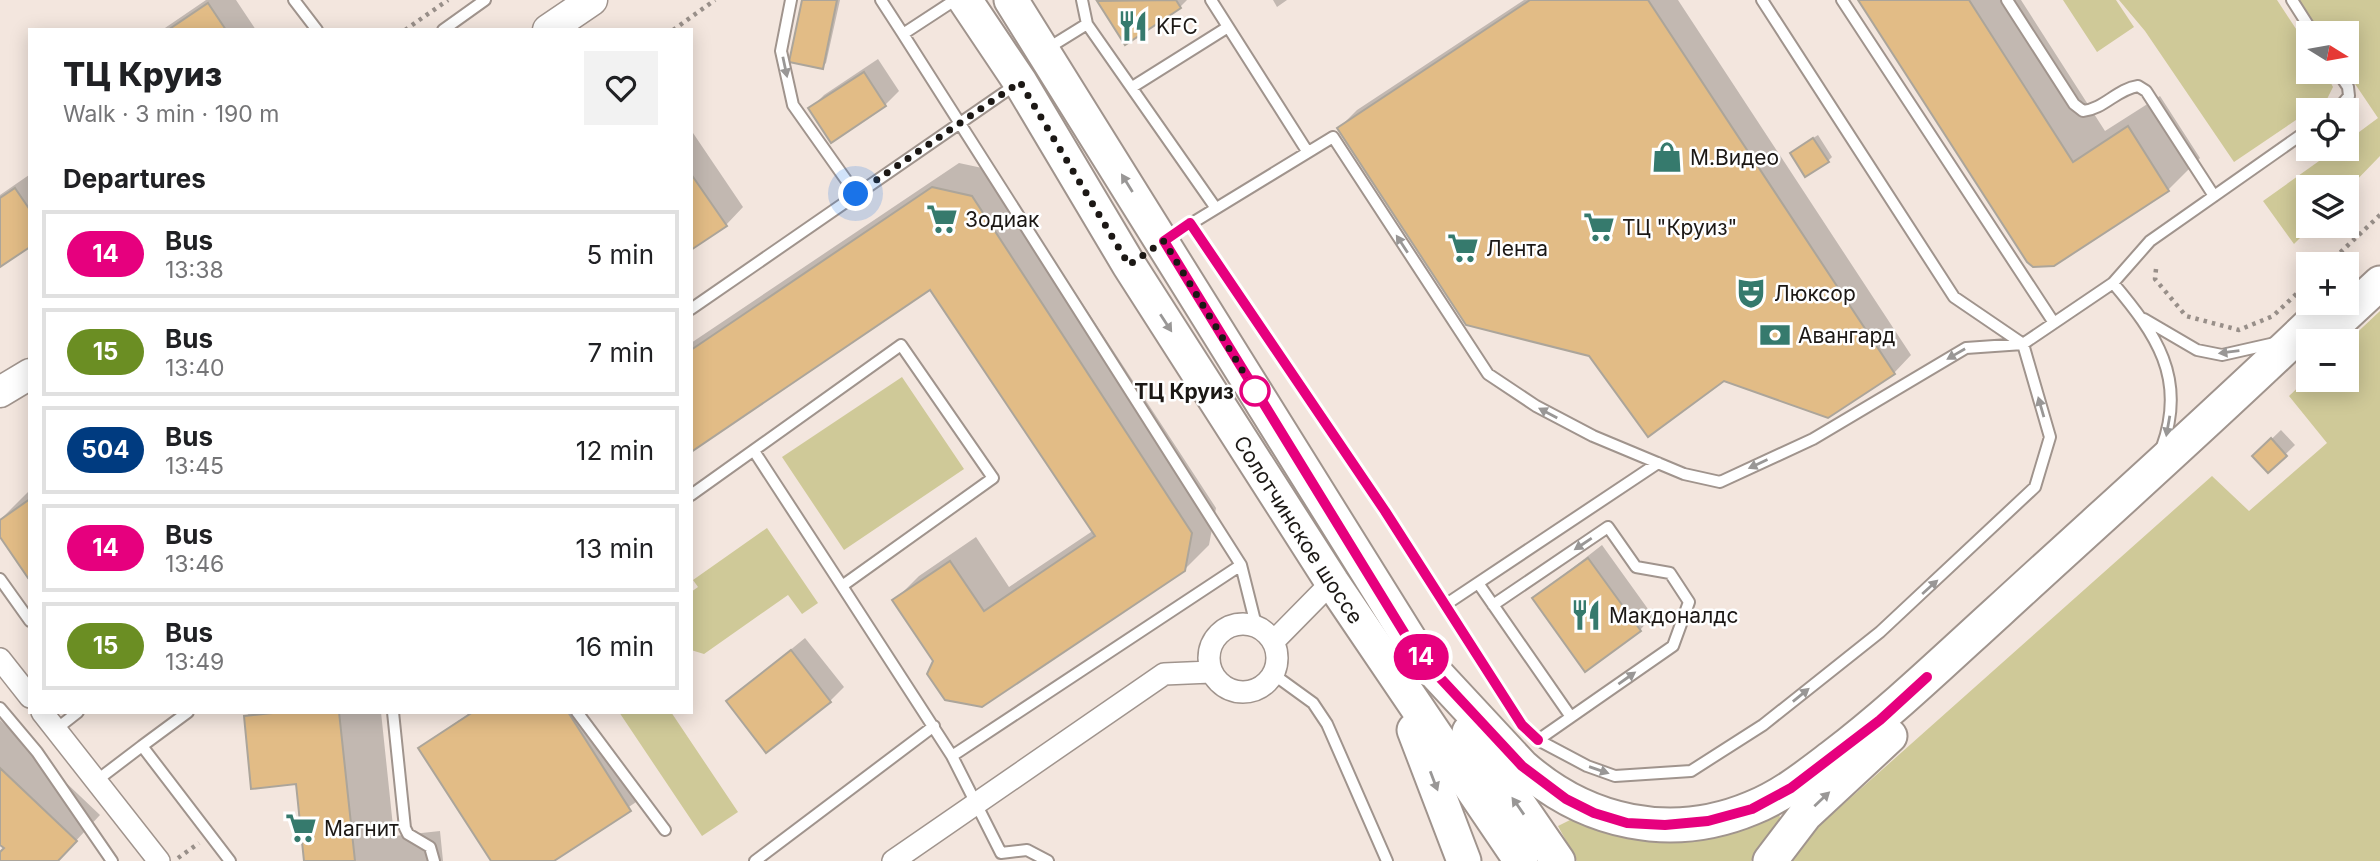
<!DOCTYPE html>
<html lang="en">
<head>
<meta charset="utf-8">
<style>
  body { margin:0; font-family:Inter,sans-serif; background:#f2f2f2; color:#202124; height:100vh; display:flex; flex-direction:column; font-size:26px; white-space:nowrap }
  * { box-sizing:border-box; margin:0 }
  p { font-size:23px; color:#757577 }
  .icon { flex:none; width:38px; height:38px; fill:none; stroke:currentColor; stroke-width:2; stroke-linecap:round; stroke-linejoin:round }
  .map { position:relative; flex:1; overflow:hidden }
  .panel { position:absolute; left:28px; top:28px; width:665px; height:686px; display:flex; flex-direction:column; background:#fff; border-radius:0px; box-shadow:0 4px 18px #0003 }
  .panel>* { flex:none }
  .badge { padding:0 14px; border-radius:23px; font-size:24px; line-height:46px }
  .needle { width:46px; rotate:101deg }
  .tools { position:absolute; left:2296px; top:21px; display:grid; gap:14px }
  .tools a { display:grid; place-items:center; width:63px; height:63px; border-radius:0px; background:#fff; box-shadow:0 4px 18px #0003; font-size:35px }
  .you { position:absolute; width:35px; height:35px; margin:-18px; border:5px solid #fff; border-radius:50%; background:#1a73e8; box-shadow:0 0 0 10px #1a73e833 }
  .map>.badge { position:absolute; translate:-50% -50%; box-shadow:0 0 0 4px #fff }
  h2 { padding:0 35px; font-size:26px; line-height:63px }
  .round { display:grid; place-items:center; flex:none; width:74px; height:74px; border-radius:0px; background:#f2f2f2 }
  .head { display:flex; align-items:center; justify-content:space-between; height:119px; padding:0 35px }
  h1 { font-size:33px; font-weight:800; line-height:52px }
  ul { padding:0; list-style:none }
  li { display:flex; align-items:center; gap:21px; height:88px; margin:0 14px 10px; padding:0 21px; border:4px solid #e0e0e0; border-radius:0px }
  li div { flex:1 }
  li b { display:block; font-size:26px }
  li em { font-style:normal }
  li .badge { min-width:77px; font-weight:700; text-align:center }
  .map>svg:first-child { display:block }
  .green { fill:#cfc998 }
  .shadow { fill:#0003 }
  .building { fill:#e2bc86; stroke:#aca59a; stroke-width:2 }
  .lines { fill:none; stroke-linecap:round; stroke-linejoin:round }
  .lane-casing { stroke:#a0948d; stroke-width:14 }
  .street-casing { stroke:#a0948d; stroke-width:24 }
  .secondary-casing { stroke:#a0948d; stroke-width:33 }
  .primary-casing { stroke:#a0948d; stroke-width:37 }
  .path { stroke:#988f89; stroke-width:4.5; stroke-dasharray:3.5 5; stroke-linecap:butt }
  .lane { stroke:#fff; stroke-width:10 }
  .street { stroke:#fff; stroke-width:21 }
  .secondary { stroke:#fff; stroke-width:30 }
  .primary { stroke:#fff; stroke-width:33 }
  .oneway { fill:#999796 }
  .line-casing { stroke:#fff; stroke-width:16 }
  .line { stroke:#e6007e; stroke-width:10 }
  .walk { stroke:#1c1815; stroke-width:7; stroke-dasharray:0 12.6 }
  .stop-dot { fill:#fff; stroke:#e6007e; stroke-width:3.5 }
  .labels { text-anchor:middle; dominant-baseline:central; stroke-width:5; stroke-linejoin:round; paint-order:stroke }
  .poi-label { font-size:21px; fill:#1c1815; stroke:#fff; text-anchor:start }
  .stop-label { font-size:21px; font-weight:bold; fill:#1c1815; stroke:#fff; text-anchor:end }
  .street-label { font-size:21px; fill:#1c1815; stroke:#fff }
</style>
</head>
<body>
<div class="map">
<svg width="2380" height="861" viewBox="0 0 2380 861">
  <rect width="100%" height="100%" fill="#f3e6de"/>
  <path class="green" d="M2063,0H2116L2134,27L2097,52Z
    M2119,0H2277L2308,47V72H2325L2333,87L2327,99L2234,162L2145,31Z
    M2298,0H2380V156L2347,190V187H2308V226H2312L2294,244L2263,201L2336,149H2347V141L2378,118L2347,72V33H2321Z
    M2380,311V861H1792L1820,825L2212,476L2249,511L2327,443L2289,396L2308,378L2347,380V342Z
    M902,377L964,469L844,550L782,457Z
    M767,528L818,603L802,614L788,595L704,654L691,650V592L698,587L693,580Z
    M619,712H671L738,812L702,836Z
    M1779,811L1780,819L1751,861H1577L1558,826L1570,820C1662,850 1691,850 1779,811Z"/>
  <path class="shadow" d="M206,0H236L256,30H162Z
    M804,0H840L826,63L822,67Z
    M1100,0H1187L1180,7Z
    M1273,0H1287L1277,7Z
    M1524,0H1678L1911,355L1894,373L1724,380L1590,354L1339,128L1357,110Z
    M1860,0H2021L2105,131L2160,96L2200,158L2168,190L2053,264L2041,267L2028,261Z
    M878,59L899,91L885,105L831,140L811,108L824,95Z
    M691,130L743,207L726,225L691,248Z
    M1818,135L1832,157L1828,161L1796,149Z
    M959,163L996,171L1216,508L1209,545L1184,570L935,661L894,601L919,576L976,537L1009,587L1094,530L931,288L691,449V343Z
    M29,175L30,244L0,265V195Z
    M2281,430L2295,445L2268,471L2254,456Z
    M30,490V575L0,534V520Z
    M1602,545L1653,616L1640,630L1534,598Z
    M805,638L844,687L830,701H728Z
    M250,712H381L394,836L440,831L443,861H306L298,782L246,717Z
    M471,712H582L639,800L550,861H493L420,748Z
    M0,720L100,815L57,861H0V855L6,848L0,842Z"/>
  <path class="building" d="M802,0H837L823,69L789,62Z
    M1176,0L1181,8L1125,45L1097,1Z
    M1530,0H1648L1895,374L1828,418L1724,381L1648,437L1589,356L1466,325L1337,128Z
    M1858,0H1969L2073,162L2128,126L2169,191L2054,266L2033,267L2027,262Z
    M208,3L226,30H168Z
    M864,72L886,106L831,143L808,108Z
    M1813,138L1829,162L1805,177L1790,153Z
    M691,174L727,226L691,250Z
    M932,187L972,196L1192,533L1185,571L982,707L945,700L927,674L933,661L892,600L950,561L984,611L1095,536L930,290L691,452V350Z
    M15,188L30,210V247L0,267V198Z
    M2271,438L2287,456L2268,473L2252,456Z
    M30,499V577L28,578L0,537V520Z
    M1588,558L1641,631L1585,672L1532,598Z
    M791,650L831,702L766,753L726,701Z
    M282,712H339L355,861H304L296,784L251,789L244,716Z
    M473,712H568L631,811L554,861H491L418,748Z
    M0,768L77,841L58,861H0V852L4,848L0,845Z"/>
  <g class="lines">
    <defs>
      <path id="lane" d="M294,0L317,30
        M791,0L781,51L793,105L856,194
        M881,0L903,34L955,0
        M1082,0L1087,24L1215,207
        M1211,0L1307,151
        M1842,0L2054,323
        M2007,0L2074,104L2083,111C2104,109 2117,89 2138,86L2146,91L2214,196
        M2292,0L2313,33
        M443,30L485,0
        M903,34L1241,565L1256,625
        M1045,50L1087,24
        M1134,86L1228,27
        M2337,110L2349,96L2348,87L2338,72
        M1190,223L1385,511L1522,725L1538,740L1587,766L1615,776L1691,771L1763,725L1880,632L2035,487L2050,437L2023,344L1954,297L1762,0
        M1166,239L1333,137L1488,374L1536,406L1593,436L1684,474L1720,482L1813,439L1966,348L2023,344L2113,283L2150,241L2308,130
        M2113,283C2156,334 2187,378 2162,447
        M691,309L1018,83
        M2144,319L2197,350L2222,355L2275,343
        M754,451L842,586
        M691,495L901,345L993,478L842,586L952,756L1241,565
        M0,579L30,621
        M1478,583L1571,717L1538,740
        M1445,605L1658,463
        M1493,605L1608,527L1636,567L1670,573L1689,602L1673,646L1571,717
        M1273,674L1313,703L1327,724L1387,861
        M0,708L37,752L112,861
        M393,712L405,828L408,834L430,847L434,861
        M577,712L665,830
        M55,730L78,712
        M142,746L188,712
        M952,756L1001,853L1027,850L1048,861
        M96,781L142,746L230,861
        M755,861L934,726"/>
      <path id="street" d="M1209 658a34 34 0 1 1 68 0a34 34 0 1 1-68 0Z
        M1273,642L1332,582
        M0,659L30,697
        M42,712L159,861
        M893,861L1164,674L1211,672"/>
      <path id="secondary" d="M548,30L592,0
        M0,392L30,374"/>
      <g id="primary">
        <path id="s1" d="M965,0L1020,82L1129,265L1332,582L1521,861"/>
        <path d="M1011,0L1428,669"/>
        <path d="M2324,335L2380,283"/>
        <path d="M1416,652L1522,766C1586,823 1671,842 1752,808C1782,796 1807,776 1832,757C1891,712 1944,661 1999,611C2110,509 2224,408 2332,303"/>
        <path d="M1414,730L1464,861"/>
        <path d="M1469,732L1558,861"/>
        <path d="M1770,861L1805,815L1890,736"/>
      </g>
    </defs>
    <use href="#lane" class="lane-casing"/>
    <use href="#street" class="street-casing"/>
    <use href="#secondary" class="secondary-casing"/>
    <use href="#primary" class="primary-casing"/>
    <path class="path" d="M405,30L448,0
      M673,30L715,0
      M2328,264L2380,215
      M2156,269L2155,279L2186,316L2239,330L2273,316L2308,283
      M178,858L199,843"/>
    <use href="#lane" class="lane"/>
    <use href="#street" class="street"/>
    <use href="#secondary" class="secondary"/>
    <use href="#primary" class="primary"/>
  </g>
  <defs><path id="oneway-solid" d="M-6-.8H1V-3.2L6.5 0L1 3.2V.8H-6Z" transform="scale(1.75)"/></defs>
  <g class="oneway">
    <use href="#oneway-solid" transform="translate(785 67) rotate(78)"/>
    <use href="#oneway-solid" transform="translate(1127 183) rotate(-122)"/>
    <use href="#oneway-solid" transform="translate(1402 244) rotate(-123)"/>
    <use href="#oneway-solid" transform="translate(1166 323) rotate(57)"/>
    <use href="#oneway-solid" transform="translate(2229 352) rotate(173)"/>
    <use href="#oneway-solid" transform="translate(1956 354) rotate(150)"/>
    <use href="#oneway-solid" transform="translate(2041 407) rotate(-106)"/>
    <use href="#oneway-solid" transform="translate(1548 413) rotate(-152)"/>
    <use href="#oneway-solid" transform="translate(2168 426) rotate(100)"/>
    <use href="#oneway-solid" transform="translate(1758 464) rotate(155)"/>
    <use href="#oneway-solid" transform="translate(1583 544) rotate(146)"/>
    <use href="#oneway-solid" transform="translate(1930 587) rotate(-42)"/>
    <use href="#oneway-solid" transform="translate(1627 678) rotate(-35)"/>
    <use href="#oneway-solid" transform="translate(1801 695) rotate(-39)"/>
    <use href="#oneway-solid" transform="translate(1599 770) rotate(19)"/>
    <use href="#oneway-solid" transform="translate(1434 781) rotate(69)"/>
    <use href="#oneway-solid" transform="translate(1822 799) rotate(-43)"/>
    <use href="#oneway-solid" transform="translate(1518 806) rotate(-125)"/>
  </g>
  <g class="lines">
    <defs>
      <path id="line" d="M1538,740L1522,725L1385,511L1190,223L1164,241L1416,652L1522,766L1566,799L1594,813L1627,823L1665,825L1708,821L1752,809L1791,788L1880,720L1927,677"/>
    </defs>
    <use href="#line" class="line-casing"/>
    <use href="#line" class="line"/>
    <path class="walk" d="M856,194L1020,82L1129,265L1164,241L1259,398L1255,391"/>
  </g>
  <defs>
    <symbol id="restaurant-bare" viewBox="-9 -9 18 18"><path d="M-5-6h1v4h1v-4h1v4h1v-4h1v5L-1.5 .5V6h-2V.5L-5-1ZM5-6V6H3V1.5H1.5Q1.5-4 5-6Z" fill="#367a6d" stroke="#fff" stroke-width="2.5" paint-order="stroke"/></symbol>
    <symbol id="shop-bare" viewBox="-9 -9 18 18"><path d="M-5-2.5h2.3a2.7 3.5 0 0 1 5.4 0H5L5.5 6h-11ZM-1.5-2.5h3a1.5 2.3 0 0 0-3 0Z" fill="#367a6d" stroke="#fff" stroke-width="2.5" paint-order="stroke"/></symbol>
    <symbol id="supermarket-bare" viewBox="-9 -9 18 18"><path d="M-6-5.5h2.5l.6 2H6L4.5 2H-2.5L-4.4-4H-6ZM-1.5 3.2a1.3 1.3 0 1 0 .1 0ZM3 3.2a1.3 1.3 0 1 0 .1 0Z" fill="#367a6d" stroke="#fff" stroke-width="2.5" paint-order="stroke"/></symbol>
    <symbol id="theatre-bare" viewBox="-9 -9 18 18"><path d="M-5-5.5Q0-4 5-5.5V0Q5 5 0 6Q-5 5-5 0ZM-3.3-2.5H-1v1.5H-3.3ZM1-2.5H3.3v1.5H1ZM-2.8 1Q0 5.5 2.8 1Z" fill="#367a6d" stroke="#fff" stroke-width="2.5" paint-order="stroke"/></symbol>
    <symbol id="bank-bare" viewBox="-9 -9 18 18"><path d="M-6-4H6V4H-6ZM0-2.3a2.3 2.3 0 1 0 0 4.6a2.3 2.3 0 1 0 0-4.6Z" fill="#367a6d" stroke="#fff" stroke-width="2.5" paint-order="stroke"/></symbol>
  </defs>
  <g fill-rule="evenodd">
    <use href="#restaurant-bare" x="1111" y="4" width="44" height="44"/>
    <use href="#shop-bare" x="1645" y="135" width="44" height="44"/>
    <use href="#supermarket-bare" x="920" y="197" width="44" height="44"/>
    <use href="#supermarket-bare" x="1577" y="205" width="44" height="44"/>
    <use href="#supermarket-bare" x="1441" y="226" width="44" height="44"/>
    <use href="#theatre-bare" x="1729" y="271" width="44" height="44"/>
    <use href="#bank-bare" x="1753" y="313" width="44" height="44"/>
    <use href="#restaurant-bare" x="1564" y="593" width="44" height="44"/>
    <use href="#supermarket-bare" x="279" y="806" width="44" height="44"/>
  </g>
  <circle class="stop-dot" cx="1255" cy="391" r="14"/>
  <g class="labels">
    <g class="poi-label">
      <text x="1156" y="26">KFC</text>
      <text x="1690" y="157">М.Видео</text>
      <text x="965" y="219">Зодиак</text>
      <text x="1622" y="227">ТЦ "Круиз"</text>
      <text x="1486" y="248">Лента</text>
      <text x="1774" y="293">Люксор</text>
      <text x="1798" y="335">Авангард</text>
      <text x="1609" y="615">Макдоналдс</text>
      <text x="324" y="828">Магнит</text>
    </g>
    <g class="stop-label">
      <text x="1234" y="391">ТЦ Круиз</text>
    </g>
    <g class="street-label">
      <text stroke="none"><textPath href="#s1" startOffset="626">Солотчинское шоссе</textPath></text>
    </g>
  </g>
</svg>
<div class="tools">
<a><svg class="needle" viewBox="-14 -14 28 28"><path d="M0-13l5 13h-10z" fill="#e53935"/><path d="M0 13l5-13h-10z" fill="#757577"/></svg></a>
<a><svg class="icon" aria-label="locate" viewBox="0 0 24 24"><circle cx="12" cy="12" r="6"/><path d="M12 2v4M12 18v4M2 12h4M18 12h4"/></svg></a>
<a><svg class="icon" aria-label="layers" viewBox="0 0 24 24"><path d="M12 4l9 5-9 5-9-5zM3 14l9 5 9-5"/></svg></a>
<a>+</a>
<a>−</a>
</div>
<div class="you" style="left:856px;top:194px"></div>
<b class="badge" style="left:1421px;top:657px;background:#e6007e;color:#fff">14</b>
<section class="panel">
<div class="head"><div><h1>ТЦ Круиз</h1><p>Walk · 3 min · 190 m</p></div><a class="round"><svg class="icon" aria-label="heart" viewBox="0 0 24 24"><path d="M12 20l-8-8c-3-5 5-10 8-4 3-6 11-1 8 4z"/></svg></a></div>
<h2>Departures</h2>
<ul>
<li><span class="badge" style="background:#e6007e;color:#fff">14</span><div><b>Bus</b><p>13:38</p></div><em>5 min</em></li>
<li><span class="badge" style="background:#6b8e23;color:#fff">15</span><div><b>Bus</b><p>13:40</p></div><em>7 min</em></li>
<li><span class="badge" style="background:#003b80;color:#fff">504</span><div><b>Bus</b><p>13:45</p></div><em>12 min</em></li>
<li><span class="badge" style="background:#e6007e;color:#fff">14</span><div><b>Bus</b><p>13:46</p></div><em>13 min</em></li>
<li><span class="badge" style="background:#6b8e23;color:#fff">15</span><div><b>Bus</b><p>13:49</p></div><em>16 min</em></li>
</ul>
</section>
</div>
</body>
</html>
